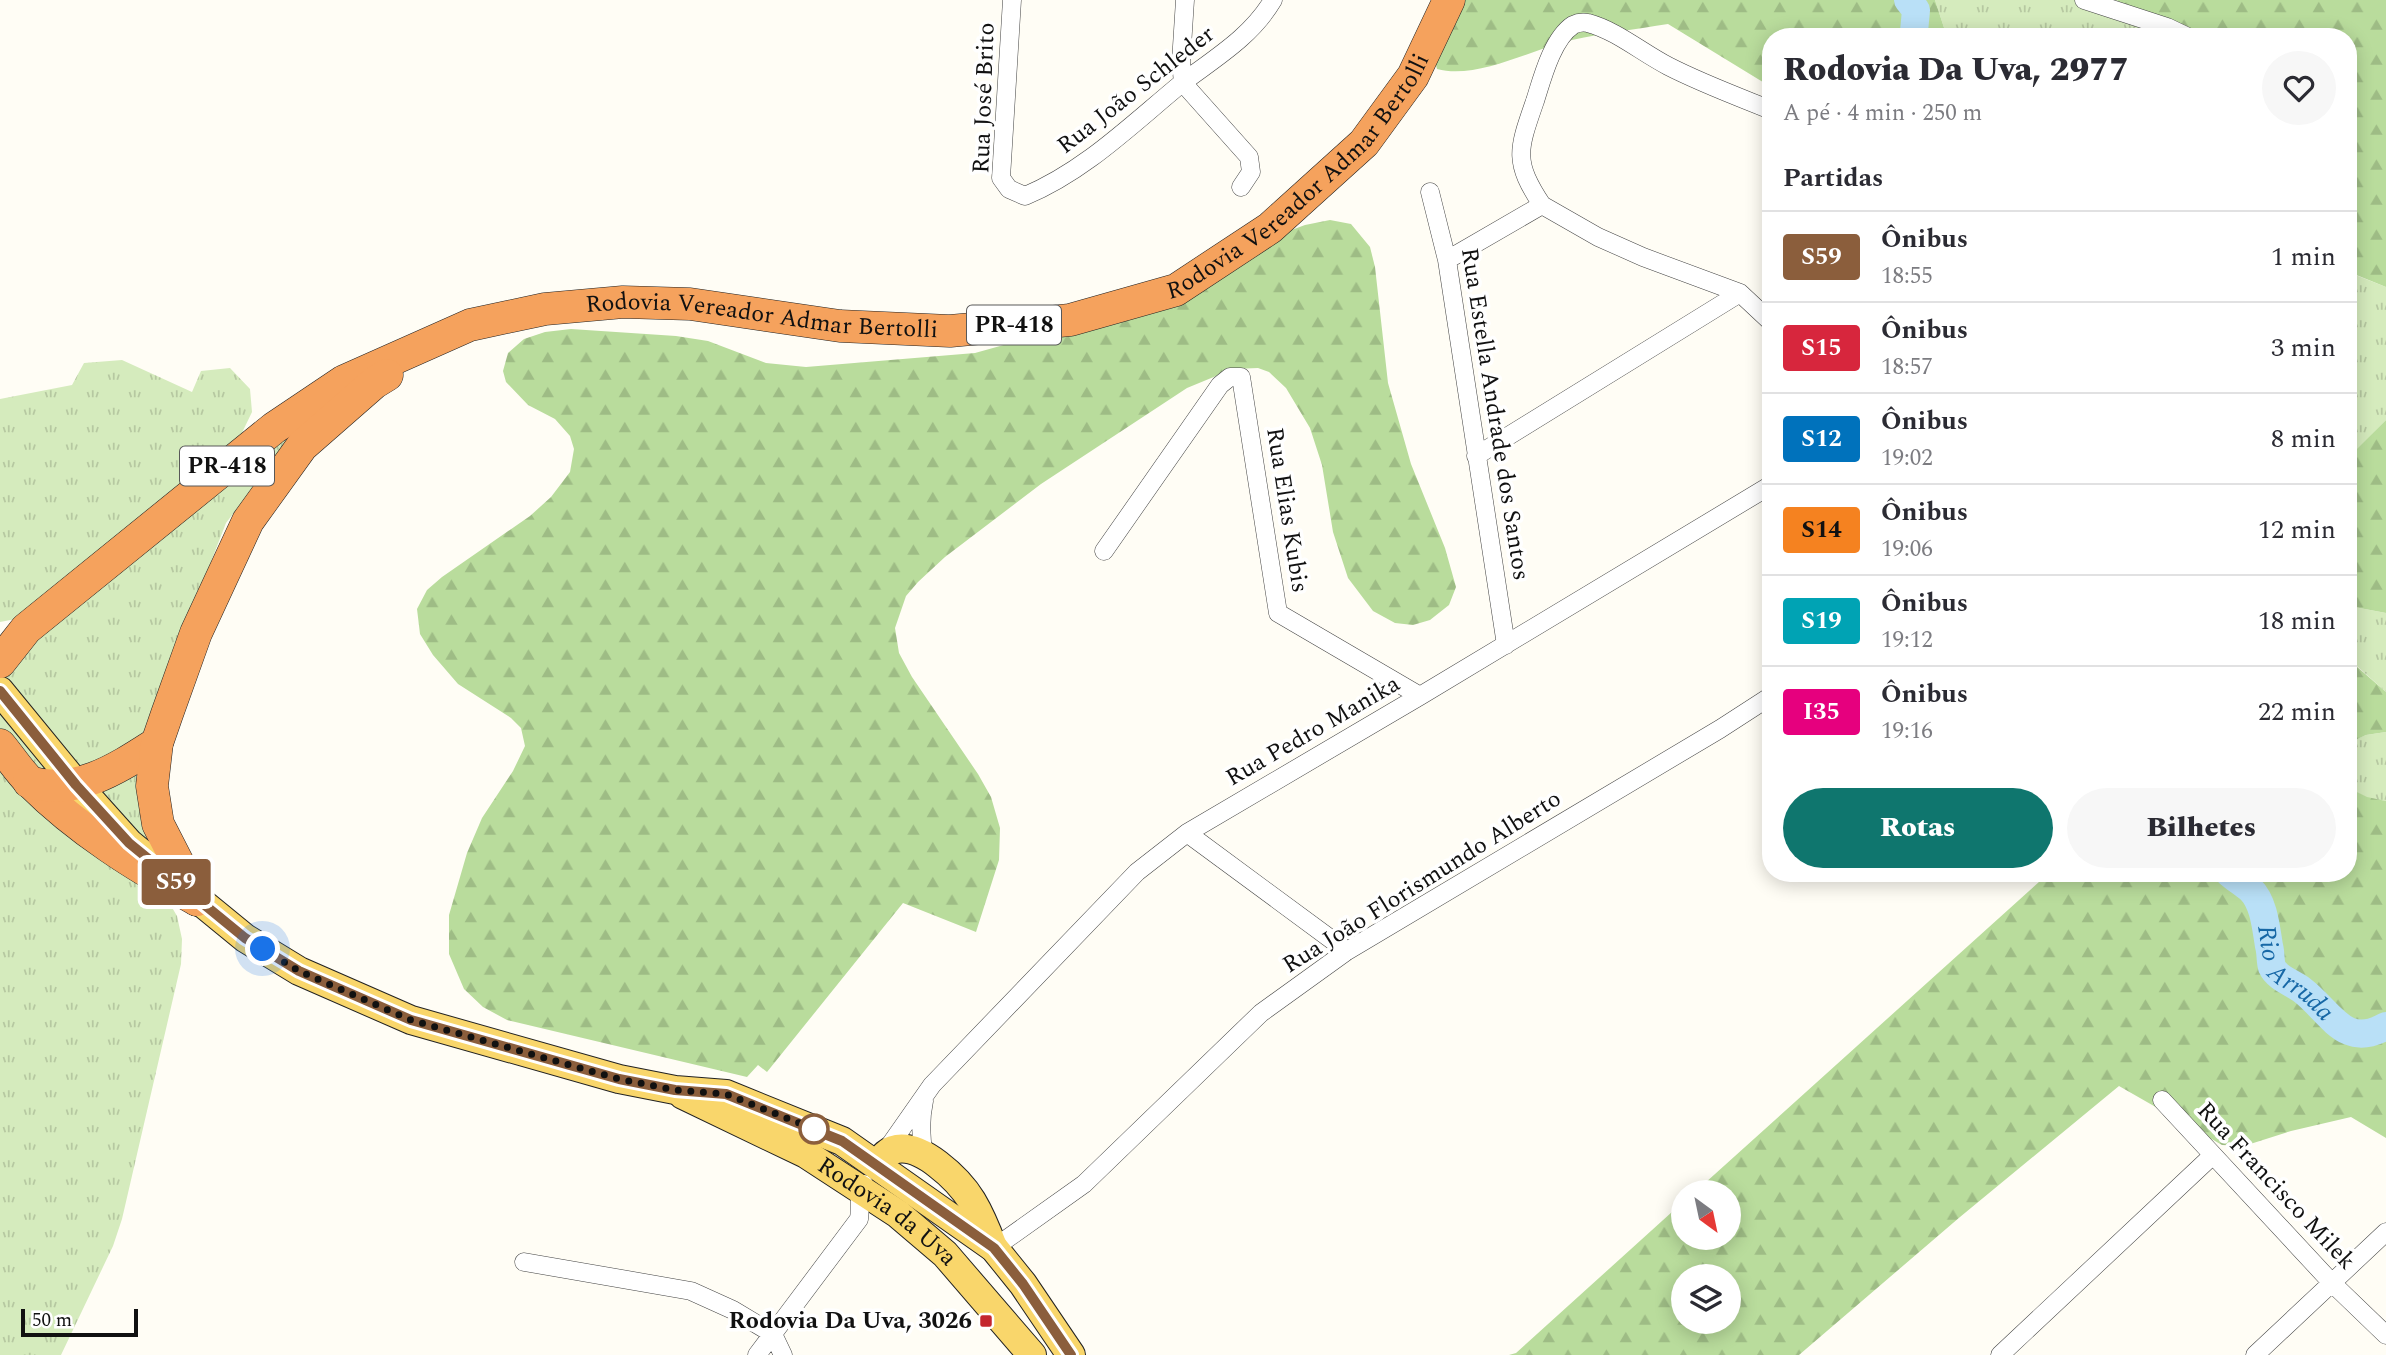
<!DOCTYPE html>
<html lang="pt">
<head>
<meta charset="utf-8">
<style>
  body { margin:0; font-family:Spectral,serif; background:#f7f7f7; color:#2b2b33; height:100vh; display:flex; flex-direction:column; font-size:26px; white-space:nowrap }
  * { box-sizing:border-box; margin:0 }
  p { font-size:23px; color:#7c7c81 }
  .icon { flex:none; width:38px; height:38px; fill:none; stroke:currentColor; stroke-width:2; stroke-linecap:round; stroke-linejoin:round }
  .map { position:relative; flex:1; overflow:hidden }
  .panel { position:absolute; left:1762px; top:28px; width:595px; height:854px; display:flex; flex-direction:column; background:#fff; border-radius:28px; box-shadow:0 4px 18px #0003 }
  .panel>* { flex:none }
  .badge { padding:0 14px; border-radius:5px; font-size:24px; line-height:46px }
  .needle { width:46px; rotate:147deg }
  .fabs { position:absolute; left:1671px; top:1180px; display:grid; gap:14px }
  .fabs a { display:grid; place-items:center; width:70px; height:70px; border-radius:50%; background:#fff; box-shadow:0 4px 18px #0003; font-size:35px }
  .scale { position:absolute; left:21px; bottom:18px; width:117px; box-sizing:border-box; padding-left:7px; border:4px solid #111; border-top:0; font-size:19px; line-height:24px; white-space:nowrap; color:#111; -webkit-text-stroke:5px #fff; paint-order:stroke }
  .you { position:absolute; width:35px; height:35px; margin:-18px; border:5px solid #fff; border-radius:50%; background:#1a73e8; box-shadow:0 0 0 10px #1a73e833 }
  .map>.badge { position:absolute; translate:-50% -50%; box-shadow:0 0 0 4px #fff }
  h2 { padding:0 21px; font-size:26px; line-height:63px }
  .round { display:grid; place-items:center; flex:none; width:74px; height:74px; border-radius:37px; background:#f7f7f7 }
  .overview { display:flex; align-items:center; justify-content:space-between; height:119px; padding:0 21px }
  h1 { font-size:33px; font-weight:800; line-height:52px }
  .action { display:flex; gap:14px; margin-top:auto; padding:14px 21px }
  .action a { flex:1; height:80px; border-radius:42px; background:#0f766e; color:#fff; font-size:28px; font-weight:800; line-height:80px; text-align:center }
  .action a+a { background:#f7f7f7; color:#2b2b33 }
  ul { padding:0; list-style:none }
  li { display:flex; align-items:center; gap:21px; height:91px; padding:0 21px; border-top:2px solid #e1e1e2 }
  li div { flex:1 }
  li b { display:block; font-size:26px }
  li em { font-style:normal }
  li .badge { min-width:77px; font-weight:700; text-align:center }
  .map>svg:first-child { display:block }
  .grass { fill:url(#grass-tufts) }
  .forest { fill:url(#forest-firs); fill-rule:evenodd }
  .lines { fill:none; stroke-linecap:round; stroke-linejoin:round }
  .river { stroke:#b9e0f7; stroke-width:28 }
  .street-casing { stroke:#444; stroke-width:19 }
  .primary-casing { stroke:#222; stroke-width:30 }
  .highway-casing { stroke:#222; stroke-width:33 }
  .street { stroke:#fff; stroke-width:18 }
  .primary { stroke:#f9d66b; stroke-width:28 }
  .highway { stroke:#f5a25d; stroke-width:32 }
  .line-casing { stroke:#fff; stroke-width:16 }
  .line { stroke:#8b5e3c; stroke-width:10 }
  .walk { stroke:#111; stroke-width:7; stroke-dasharray:0 12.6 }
  .stop-dot { fill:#fff; stroke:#8b5e3c; stroke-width:3.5 }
  .poi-dot { fill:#c4262e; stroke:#fff; stroke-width:2.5 }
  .labels { text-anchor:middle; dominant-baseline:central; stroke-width:7; stroke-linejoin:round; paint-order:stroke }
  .shield { fill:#fff; stroke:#585858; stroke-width:2 }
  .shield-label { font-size:23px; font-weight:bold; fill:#111 }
  .street-label { font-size:24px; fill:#111; stroke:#fff }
  .poi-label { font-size:24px; font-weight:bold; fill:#111; stroke:#fff; text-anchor:end }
  .water-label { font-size:26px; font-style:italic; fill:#1768a6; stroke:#fff }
</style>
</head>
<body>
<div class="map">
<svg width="2386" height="1355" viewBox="0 0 2386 1355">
  <defs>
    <pattern id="grass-tufts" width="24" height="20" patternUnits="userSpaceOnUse" patternTransform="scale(1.75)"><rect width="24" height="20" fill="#d5ebbd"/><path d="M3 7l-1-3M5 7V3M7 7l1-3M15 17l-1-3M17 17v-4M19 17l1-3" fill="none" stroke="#b6c8a1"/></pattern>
    <pattern id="forest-firs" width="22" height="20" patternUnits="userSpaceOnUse" patternTransform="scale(1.75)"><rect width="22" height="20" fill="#b9dc9c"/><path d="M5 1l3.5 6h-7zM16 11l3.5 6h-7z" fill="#9ebc85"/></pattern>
  </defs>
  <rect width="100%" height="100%" fill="#fffdf5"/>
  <path class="grass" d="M1935,0H2117L2139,20L2203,37H1947Z
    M2348,272L2386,287V420L2349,458Z
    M122,360L192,392L201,371L230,368L250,389L252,412L239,439L21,618L0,622V399L72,385L84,363Z
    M298,429L226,523L179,644L157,726L137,748L81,770L0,675L25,642Z
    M2349,606L2386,613V692L2349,659Z
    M0,708L167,899L177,916L182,939L181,964L122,1219L113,1246L61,1355H0Z
    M2386,732V801L2367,798L2349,788L2348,743L2366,735Z
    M147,761L159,853L92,785Z"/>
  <path class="forest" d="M1456,0H1935L1947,37H1771V87L1668,24C1637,29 1604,33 1572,40C1532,49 1477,80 1437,69L1434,58Z
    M2117,0H2386V287L2349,272L2348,37H2203L2139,20Z
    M1330,220L1351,224L1370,247L1375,267L1388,383L1411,464L1445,548L1456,587L1449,605L1430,620L1413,625L1395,623L1373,611L1348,578L1333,532L1322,465L1310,428L1286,388L1269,372L1258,368L1233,369L1187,388L1041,484L945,557L918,582L906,596L895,628L899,653L912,677L978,774L991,797L1000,828L999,860L976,932L903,903L767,1072L758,1065L747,1077L507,1020L483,1007L464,989L449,954V915L467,853L482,818L513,771L525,746L521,728L511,718L458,684L433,655L420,634L417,609L427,590L442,577L530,516L551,497L570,472L574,449L570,436L555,419L528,405L506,382L503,371L508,353L524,339L545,332L571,329L676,336L708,341L766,363L806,367L975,353L1108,316L1281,234L1305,225Z
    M2386,420V613L2349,606L2348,458Z
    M2348,659L2386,692V732L2366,735L2349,743Z
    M2349,788L2367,797L2386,801V1138L2351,1117L2291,1131L2244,1146L2222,1145L2119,1086L1960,1217L1799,1355H1509L1516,1353L1683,1202L1684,1237H1729V1192H1695L2049,873H2348ZM1684,1276H1729V1321H1684Z"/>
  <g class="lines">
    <g class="river">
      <path d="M1908,0L1916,10L1914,32L1916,37"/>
      <path id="s1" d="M2229,873C2236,879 2244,884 2251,890C2264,903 2266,928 2269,946C2271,952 2270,961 2272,967C2277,978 2293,983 2302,990C2331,1012 2344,1050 2386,1026"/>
    </g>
    <defs>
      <path id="street" d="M1012,0L1001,178L1009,189L1025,196C1085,171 1132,124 1182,83C1215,58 1251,37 1273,0
        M1185,0L1181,62L1183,83L1249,157L1251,172L1241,187
        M2084,0L2167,27L2188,37
        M1430,192L1447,260L1506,645
        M1542,205L1598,237L1643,257L1740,293L1771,322
        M1447,260L1542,205C1513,161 1518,150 1535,101C1542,79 1552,39 1573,25C1577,23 1583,22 1588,23C1617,31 1641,52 1668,66C1701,83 1736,96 1771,110
        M1476,456L1740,293
        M1104,551L1220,385L1230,377H1241L1278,613L1420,696
        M1187,833L1347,951
        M2162,1100L2332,1283L2386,1335
        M924,1101C920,1120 920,1135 924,1154
        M883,1155L932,1085L1137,872L1187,833L1420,696L1771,485
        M994,1248L1084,1184L1261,1013L1347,951L1720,729L1771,696
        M524,1262L691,1291L733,1310L773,1334L783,1355
        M757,1355L859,1219C861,1207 857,1194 864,1184
        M2000,1355L2213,1155
        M2255,1355L2386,1232"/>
      <g id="primary">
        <path d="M0,691L77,785L129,843L245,938L299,971L411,1020L619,1079L675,1090L726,1094L842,1141L994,1248L1023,1284L1071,1355"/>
        <path id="s2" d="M683,1095L806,1154L898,1214L945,1254L1032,1355"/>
        <path d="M877,1164C882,1159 886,1152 893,1150C920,1141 959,1180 972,1201C981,1216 987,1231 993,1247"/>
      </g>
      <g id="highway">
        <path id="s3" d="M0,662L26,629L274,428L344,381L470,325L545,309L623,302L690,304L840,326L950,331L1070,320L1176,290L1270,228L1364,143L1413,76L1449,0"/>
        <path d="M0,745C10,757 19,771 30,782C79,831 137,867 197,900"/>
        <path d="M29,782C77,796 118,768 157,743"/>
        <path d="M197,900L158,824L152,786L157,743L167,714L196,633L248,521L302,446L374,383L387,375"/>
      </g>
    </defs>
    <use href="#street" class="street-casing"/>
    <use href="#primary" class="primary-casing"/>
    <use href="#highway" class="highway-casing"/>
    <use href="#street" class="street"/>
    <use href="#primary" class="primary"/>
    <use href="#highway" class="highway"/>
  </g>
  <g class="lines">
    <defs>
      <path id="line" d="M0,691L76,785L129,843L245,938L299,971L411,1020L619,1079L675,1090L726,1094L842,1141L994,1248L1023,1284L1071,1355"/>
    </defs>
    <use href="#line" class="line-casing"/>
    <use href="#line" class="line"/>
    <path class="walk" d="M263,949L299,971L411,1020L619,1079L675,1090L726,1094L814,1129"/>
  </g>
  <circle class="stop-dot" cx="814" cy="1129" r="14"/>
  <rect class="poi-dot" x="979" y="1314" width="14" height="14" rx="3.5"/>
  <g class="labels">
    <g class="shield">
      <rect x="967" y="305.5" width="94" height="39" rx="5"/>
      <rect x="180" y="446.5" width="94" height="39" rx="5"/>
    </g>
    <g class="shield-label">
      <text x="1014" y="325">PR-418</text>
      <text x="227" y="466">PR-418</text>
    </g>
    <g class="street-label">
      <text transform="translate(1136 90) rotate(-38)">Rua João Schleder</text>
      <text transform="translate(984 98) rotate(-88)">Rua José Brito</text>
      <text stroke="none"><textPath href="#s3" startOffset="1466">Rodovia Vereador Admar Bertolli</textPath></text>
      <text stroke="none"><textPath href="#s3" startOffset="878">Rodovia Vereador Admar Bertolli</textPath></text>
      <text transform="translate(1495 414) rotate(81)">Rua Estella Andrade dos Santos</text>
      <text transform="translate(1287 510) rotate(81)">Rua Elias Kubis</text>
      <text transform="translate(1313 731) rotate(-30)">Rua Pedro Manika</text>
      <text transform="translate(1422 882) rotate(-32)">Rua João Florismundo Alberto</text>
      <text transform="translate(2276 1186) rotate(47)">Rua Francisco Milek</text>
      <text stroke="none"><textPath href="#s2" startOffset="236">Rodovia da Uva</textPath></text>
    </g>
    <g class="poi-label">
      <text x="972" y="1321">Rodovia Da Uva, 3026</text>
    </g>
    <g class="water-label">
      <text stroke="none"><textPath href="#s1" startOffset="126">Rio Arruda</textPath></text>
    </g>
  </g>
</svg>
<div class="fabs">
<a><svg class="needle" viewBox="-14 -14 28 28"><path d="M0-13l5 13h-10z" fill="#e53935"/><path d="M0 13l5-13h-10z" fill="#7c7c81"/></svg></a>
<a><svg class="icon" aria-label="layers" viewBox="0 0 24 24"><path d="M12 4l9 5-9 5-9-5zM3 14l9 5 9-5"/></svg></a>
</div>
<div class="scale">50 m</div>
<div class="you" style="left:263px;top:949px"></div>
<b class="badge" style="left:176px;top:882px;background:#8b5e3c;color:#fff">S59</b>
<section class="panel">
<div class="overview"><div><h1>Rodovia Da Uva, 2977</h1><p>A pé · 4 min · 250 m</p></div><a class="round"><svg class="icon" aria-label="heart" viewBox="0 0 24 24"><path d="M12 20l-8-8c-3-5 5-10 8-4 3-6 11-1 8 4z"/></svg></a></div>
<h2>Partidas</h2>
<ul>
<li><span class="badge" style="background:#8b5e3c;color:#fff">S59</span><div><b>Ônibus</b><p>18:55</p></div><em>1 min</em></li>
<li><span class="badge" style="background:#d7263d;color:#fff">S15</span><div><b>Ônibus</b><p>18:57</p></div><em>3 min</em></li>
<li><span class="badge" style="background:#0072bc;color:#fff">S12</span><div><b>Ônibus</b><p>19:02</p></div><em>8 min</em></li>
<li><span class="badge" style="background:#f58220;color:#111">S14</span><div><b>Ônibus</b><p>19:06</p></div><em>12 min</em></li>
<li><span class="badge" style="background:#00a3b4;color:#fff">S19</span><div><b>Ônibus</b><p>19:12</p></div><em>18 min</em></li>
<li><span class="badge" style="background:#e6007e;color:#fff">I35</span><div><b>Ônibus</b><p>19:16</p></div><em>22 min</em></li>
</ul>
<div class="action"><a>Rotas</a><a>Bilhetes</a></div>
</section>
</div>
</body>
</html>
